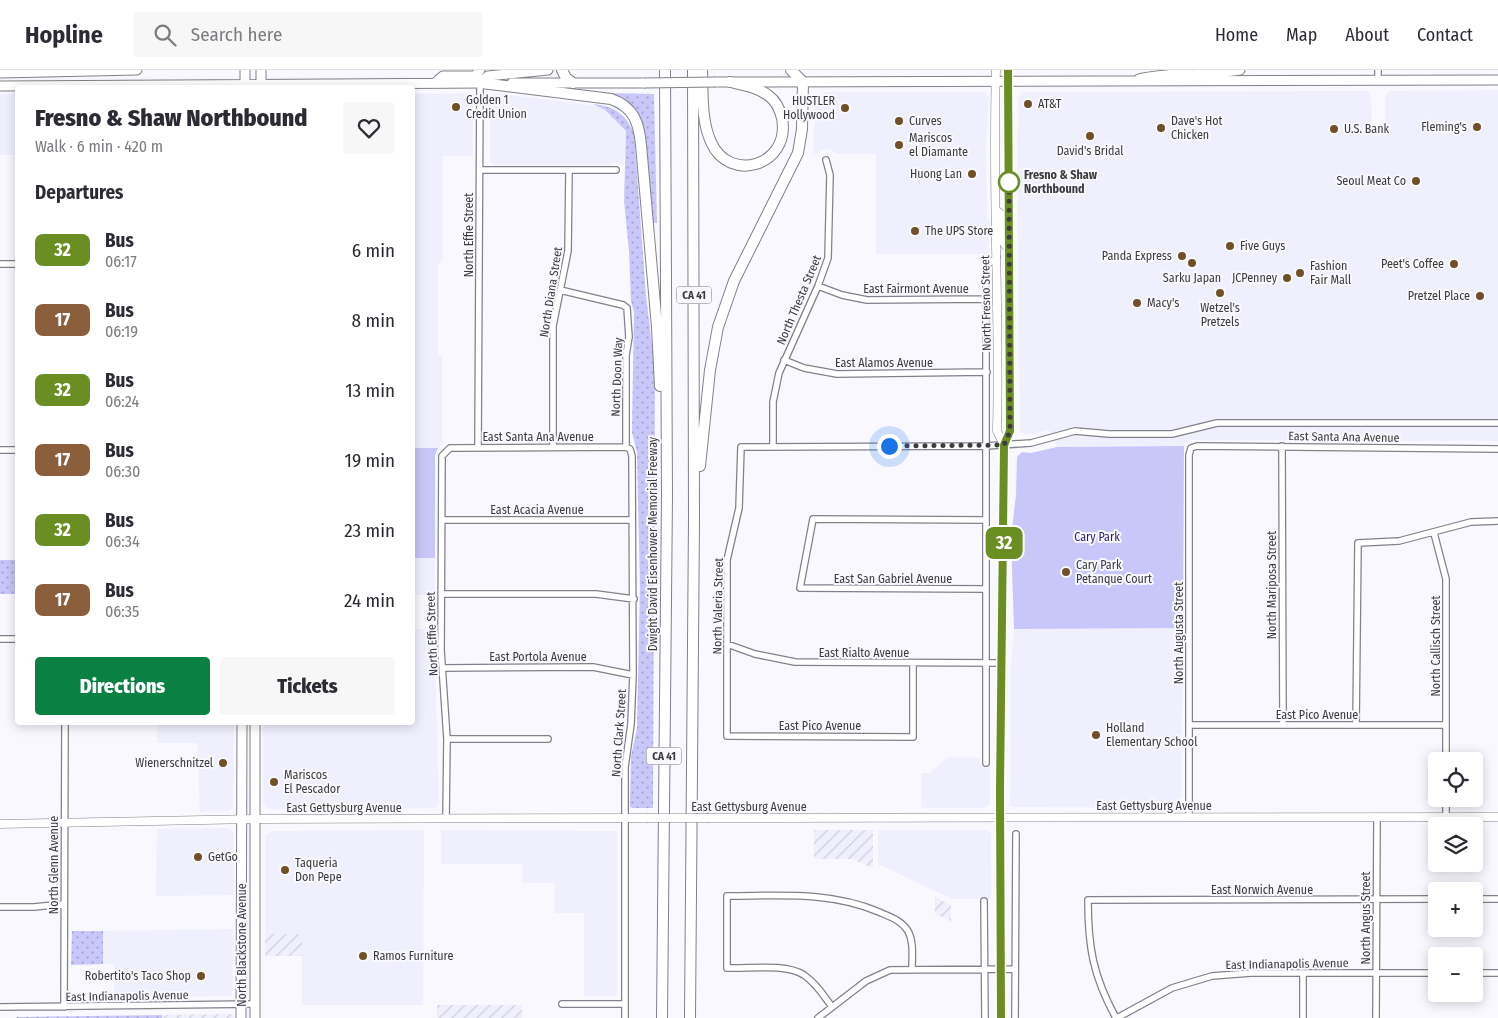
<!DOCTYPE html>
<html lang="en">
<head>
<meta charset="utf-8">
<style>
  body { margin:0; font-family:"Fira Sans Condensed",sans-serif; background:#f7f7f7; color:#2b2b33; height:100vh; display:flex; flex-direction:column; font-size:19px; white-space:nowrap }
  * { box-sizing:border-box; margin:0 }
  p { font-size:16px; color:#7c7c81 }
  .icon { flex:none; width:28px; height:28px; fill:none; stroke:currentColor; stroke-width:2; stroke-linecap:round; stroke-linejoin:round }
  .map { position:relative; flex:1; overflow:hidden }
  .side { position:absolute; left:15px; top:15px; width:400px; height:640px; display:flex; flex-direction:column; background:#fff; border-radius:5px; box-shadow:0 2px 12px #0003 }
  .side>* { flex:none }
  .badge { padding:0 10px; border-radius:8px; font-size:18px; line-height:32px }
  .buttons { position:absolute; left:1428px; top:682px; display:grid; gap:10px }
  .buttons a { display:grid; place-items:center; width:55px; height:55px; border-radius:5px; background:#fff; box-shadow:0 2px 12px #0003; font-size:25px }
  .you { position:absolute; width:25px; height:25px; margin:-12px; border:4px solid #fff; border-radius:50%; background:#1a73e8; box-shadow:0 0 0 8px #1a73e833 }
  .map>.badge { position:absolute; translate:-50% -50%; box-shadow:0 0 0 2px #fff }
  h2 { padding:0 20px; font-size:19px; line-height:45px }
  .round { display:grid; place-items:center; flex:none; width:52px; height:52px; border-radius:5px; background:#f7f7f7 }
  .overview { display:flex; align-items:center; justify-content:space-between; height:85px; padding:0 20px }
  h1 { font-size:24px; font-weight:800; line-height:38px }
  .primary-button { display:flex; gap:10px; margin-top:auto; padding:10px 20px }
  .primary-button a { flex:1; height:58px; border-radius:5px; background:#0b8043; color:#fff; font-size:20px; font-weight:800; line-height:58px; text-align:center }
  .primary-button a+a { background:#f7f7f7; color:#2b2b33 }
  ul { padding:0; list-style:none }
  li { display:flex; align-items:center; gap:15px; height:70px; padding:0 20px }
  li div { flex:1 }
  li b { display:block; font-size:19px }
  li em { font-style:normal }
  li .badge { min-width:55px; font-weight:700; text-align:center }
  header { display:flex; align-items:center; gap:30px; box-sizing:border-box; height:70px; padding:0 25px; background:#fff; border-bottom:1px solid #e1e1e2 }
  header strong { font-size:24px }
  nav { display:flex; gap:28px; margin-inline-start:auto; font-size:18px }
  .search { width:350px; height:45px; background:#f7f7f7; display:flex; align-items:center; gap:12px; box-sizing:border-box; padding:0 18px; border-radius:5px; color:#7c7c81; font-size:19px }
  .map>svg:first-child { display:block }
  .built { fill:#f0effd }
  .industrial { fill:url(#industrial-furrows) }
  .grass { fill:url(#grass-dots) }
  .park { fill:#c9c6f9 }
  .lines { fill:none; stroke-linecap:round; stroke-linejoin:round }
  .street-casing { stroke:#818189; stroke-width:8 }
  .secondary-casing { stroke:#818189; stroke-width:9 }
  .primary-casing { stroke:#818189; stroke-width:11 }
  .highway-casing { stroke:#818189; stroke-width:12 }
  .street { stroke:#fff; stroke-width:5.5 }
  .secondary { stroke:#fff; stroke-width:8 }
  .primary { stroke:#fff; stroke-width:9 }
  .highway { stroke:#fff; stroke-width:10 }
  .secondary-bridge-casing { stroke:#818189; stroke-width:9; stroke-linecap:butt }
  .primary-bridge-casing { stroke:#818189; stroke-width:11; stroke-linecap:butt }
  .secondary-bridge { stroke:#fff; stroke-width:8 }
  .primary-bridge { stroke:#fff; stroke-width:9 }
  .line-casing { stroke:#fff; stroke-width:11 }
  .line { stroke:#6b8e23; stroke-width:8 }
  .walk { stroke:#3c3c40; stroke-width:5; stroke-dasharray:0 9 }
  .poi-dot { fill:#6f5125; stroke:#f8f8fe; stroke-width:2 }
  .stop-dot { fill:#fff; stroke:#6b8e23; stroke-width:2.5 }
  .labels { text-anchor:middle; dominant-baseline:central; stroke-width:4; stroke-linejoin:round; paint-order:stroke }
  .shield { fill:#f8f8fe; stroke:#747479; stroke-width:1 }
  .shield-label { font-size:11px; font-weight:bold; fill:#3c3c40 }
  .poi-label { font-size:12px; fill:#3c3c40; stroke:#f8f8fe; text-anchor:start }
  .stop-label { font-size:12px; font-weight:bold; fill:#3c3c40; stroke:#f8f8fe; text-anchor:start }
  .street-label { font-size:12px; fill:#3c3c40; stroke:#f8f8fe }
  .park-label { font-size:12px; fill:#311c6f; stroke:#f8f8fe }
</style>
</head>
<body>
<header>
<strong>Hopline</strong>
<div class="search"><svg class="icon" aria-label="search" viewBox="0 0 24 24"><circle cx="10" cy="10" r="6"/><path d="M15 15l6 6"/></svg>Search here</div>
<nav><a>Home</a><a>Map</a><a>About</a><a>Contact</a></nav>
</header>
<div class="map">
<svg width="1498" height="948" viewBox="0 0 1498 948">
  <defs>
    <pattern id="industrial-furrows" width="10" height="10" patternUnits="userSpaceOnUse" patternTransform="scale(1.25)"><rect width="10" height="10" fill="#f0effd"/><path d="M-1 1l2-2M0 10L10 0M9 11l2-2" fill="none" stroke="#cfceda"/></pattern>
    <pattern id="grass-dots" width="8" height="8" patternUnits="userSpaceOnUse" patternTransform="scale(1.25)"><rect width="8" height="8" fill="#c9c6f9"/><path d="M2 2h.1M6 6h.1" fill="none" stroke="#a4a2cb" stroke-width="1.8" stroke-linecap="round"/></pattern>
  </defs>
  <rect width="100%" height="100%" fill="#f8f8fe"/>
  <path class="built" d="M1498,20V371L1190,370L1184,376L1057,377L1049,360L1026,365L1020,361L1017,64L1019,56L1018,27L1023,22L1368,21L1371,27L1372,60H1385V27L1389,21Z
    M825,22H984L989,27L986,75L987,146L990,152L988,184H876V84H836L832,80L825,79L813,86L815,28Z
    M17,23L16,85H0V24Z
    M469,23L473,28V86H443V189L442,192L438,193V285H442V369L444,373L438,378H413V24Z
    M494,23L600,36L626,61L624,95L613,92L609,95H494L490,91V28Z
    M412,488H435L434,525H413Z
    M1183,558L1181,735L1180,738L1013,737L1010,735L1011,595L1014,559Z
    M413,559H434L439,733L435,738L268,739L263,734V653L412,652Z
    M157,653H234L233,737L229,741L200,742L197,673H157Z
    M949,687L980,688V694H990V734L984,738H922L921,703H930Z
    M226,758L231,760L234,765V825L156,826L157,759Z
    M424,760L423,935H302V865L265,864V766L271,761Z
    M441,760L617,761V926H584V843H555V813H523L522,794H441Z
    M878,760H987L991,763V829H952L878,794Z
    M234,859L232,926L114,928V895L103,894V861Z"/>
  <path class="industrial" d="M814,760H873V798L852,789H814Z
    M935,827L951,835V851L935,844Z
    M265,864H302V886H265Z
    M437,935H522V948H437Z
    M232,944L234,948H162V945Z"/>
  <path class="grass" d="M608,23L654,24L657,153H653L645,61C640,40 629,28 608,23Z
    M593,34C614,36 626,44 634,63L646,226L655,300L653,738H632L630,736L631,686L637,658L640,517L637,383L632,362L634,242L631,231L629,181L624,131L626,61L605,40Z
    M0,490H17V524H0Z
    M72,861H103V894L71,895Z
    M162,945V948H16L17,947Z"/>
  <path class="park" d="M1184,376L1183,558L1014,559L1011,467L1016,425L1017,387L1022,382L1031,383L1057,377Z
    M412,378H438L435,385V488H413Z"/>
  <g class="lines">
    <defs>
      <path id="street" d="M1378,10V0
        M480,100H616
        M0,194H18
        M818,216L842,225L867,230L986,229
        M560,220L623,235L627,238L629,267L626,285V377
        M784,290L804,298L837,304L987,302
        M773,376V332L779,303L818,216L828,188L830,105L826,90
        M1282,376L1283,654
        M478,377L480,13
        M553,377V256L568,181L569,100
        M0,380H18
        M442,450H632
        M985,450L813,449L800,518L985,519
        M1434,463L1446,509V691
        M441,524H596L634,529
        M0,569H18
        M727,574L755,584L795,592L1003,593
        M913,593V667L727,666V490L739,438L741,377L986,376L1031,373L1075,361L1109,364H1172L1217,353H1498
        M443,598L593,597L633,605
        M1189,655H1446
        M1356,655L1358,473L1399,471L1471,452L1498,451
        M447,669H548
        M986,693V196L997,187
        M1189,747V385L1191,378L1197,376L1498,379
        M1446,747V729
        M446,749L447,669L441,580L442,386L450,378L626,377L630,379L632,386L633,605L631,654L625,697V948
        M1474,829H1498
        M984,831L985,948
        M0,837H34L64,834
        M1474,903H1498
        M562,934H625
        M0,937L255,934
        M64,937L65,652
        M832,937C824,926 816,913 804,905C784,893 750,899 727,898V826C780,826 830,821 879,842C890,847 901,850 908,861C914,872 912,886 912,899
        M818,948L866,911L890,900L1015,899
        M1015,948L1016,764
        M1116,948C1093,906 1088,877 1088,830L1436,829
        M1117,948L1172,918L1212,906L1251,903H1436
        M1303,948V903
        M1376,948L1377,747"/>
      <path id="secondary" d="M996,0C992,120 1000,241 997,361L1004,375
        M996,140L1001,144L1003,172L1009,180
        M708,748L1498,747
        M0,754L255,749L647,748
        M1001,948L1000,719L1004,375L1010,361L1008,0"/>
      <path id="primary" d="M0,3L137,0
        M1139,9C1151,5 1184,5 1189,0
        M1185,10C1193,0 1226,3 1240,0
        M716,12L1498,10
        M435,13L443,6H475L480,0
        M480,13L488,6L548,0
        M512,13H644
        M0,16L486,13
        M245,18V0
        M261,18V0
        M241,948L242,652
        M255,948V652"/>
      <path id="highway" d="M562,0L566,8L573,13
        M702,0C703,23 701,50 711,72C729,114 791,96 782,48C780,40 776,31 769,26C758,17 743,15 730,12
        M481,13L611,29C634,37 639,53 641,75L657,257L660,316
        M700,396L710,300L718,257L734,211L798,83L802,59L803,12L791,0
        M662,948L667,425L665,0
        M690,948L694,449L693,0"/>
    </defs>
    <use href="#street" class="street-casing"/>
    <use href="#secondary" class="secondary-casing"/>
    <use href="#primary" class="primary-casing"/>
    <use href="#highway" class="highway-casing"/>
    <use href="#street" class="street"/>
    <use href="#secondary" class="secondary"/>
    <use href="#primary" class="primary"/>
    <use href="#highway" class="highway"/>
    <defs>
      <path id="secondary-bridge" d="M647,748H708"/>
      <path id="primary-bridge" d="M644,13L716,12"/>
    </defs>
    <use href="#secondary-bridge" class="secondary-bridge-casing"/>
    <use href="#primary-bridge" class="primary-bridge-casing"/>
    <use href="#secondary-bridge" class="secondary-bridge"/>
    <use href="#primary-bridge" class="primary-bridge"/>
  </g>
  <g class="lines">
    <defs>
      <path id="line" d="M1001,948L1000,719L1004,375L1010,361L1008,0"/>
    </defs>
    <use href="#line" class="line-casing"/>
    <use href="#line" class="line"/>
    <path class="walk" d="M889,376L1004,375L1010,361L1009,108V112"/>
  </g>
  <g class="poi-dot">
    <circle cx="1028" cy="34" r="5"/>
    <circle cx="456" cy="37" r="5"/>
    <circle cx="845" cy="38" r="5"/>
    <circle cx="899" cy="51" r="5"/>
    <circle cx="1477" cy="57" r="5"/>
    <circle cx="1161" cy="58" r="5"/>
    <circle cx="1334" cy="59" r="5"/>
    <circle cx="1090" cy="66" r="5"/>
    <circle cx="899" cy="75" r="5"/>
    <circle cx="972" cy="104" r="5"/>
    <circle cx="1416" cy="111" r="5"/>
    <circle cx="915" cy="161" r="5"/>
    <circle cx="1230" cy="176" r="5"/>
    <circle cx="1182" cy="186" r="5"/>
    <circle cx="1192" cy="193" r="5"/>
    <circle cx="1454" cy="194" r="5"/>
    <circle cx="1300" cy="203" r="5"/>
    <circle cx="1287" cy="208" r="5"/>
    <circle cx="1220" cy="223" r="5"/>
    <circle cx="1480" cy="226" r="5"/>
    <circle cx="1137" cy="233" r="5"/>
    <circle cx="1066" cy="502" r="5"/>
    <circle cx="1096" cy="665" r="5"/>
    <circle cx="223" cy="693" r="5"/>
    <circle cx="274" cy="712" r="5"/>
    <circle cx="198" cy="787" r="5"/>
    <circle cx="285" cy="800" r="5"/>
    <circle cx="363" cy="886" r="5"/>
    <circle cx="201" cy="906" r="5"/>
  </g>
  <circle class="stop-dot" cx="1009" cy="112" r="10"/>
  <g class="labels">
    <g class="shield">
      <rect x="676.5" y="216.5" width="35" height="17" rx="4"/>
      <rect x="646.5" y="677.5" width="35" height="17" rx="4"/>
    </g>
    <g class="shield-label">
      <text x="694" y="225">CA 41</text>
      <text x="664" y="686">CA 41</text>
    </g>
    <g class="poi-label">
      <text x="466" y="30">Golden 1<tspan x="466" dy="14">Credit Union</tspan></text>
      <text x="835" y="31" text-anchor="end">HUSTLER<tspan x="835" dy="14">Hollywood</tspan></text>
      <text x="1038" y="34">AT&amp;T</text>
      <text x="909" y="51">Curves</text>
      <text x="1171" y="51">Dave's Hot<tspan x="1171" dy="14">Chicken</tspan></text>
      <text x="1467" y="57" text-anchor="end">Fleming's</text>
      <text x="1344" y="59">U.S. Bank</text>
      <text x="909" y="68">Mariscos<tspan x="909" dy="14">el Diamante</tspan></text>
      <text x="1090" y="81" text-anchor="middle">David's Bridal</text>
      <text x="962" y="104" text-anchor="end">Huong Lan</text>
      <text x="1406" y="111" text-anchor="end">Seoul Meat Co</text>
      <text x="925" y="161">The UPS Store</text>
      <text x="1240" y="176">Five Guys</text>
      <text x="1172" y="186" text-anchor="end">Panda Express</text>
      <text x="1444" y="194" text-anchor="end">Peet's Coffee</text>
      <text x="1310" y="196">Fashion<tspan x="1310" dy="14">Fair Mall</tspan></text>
      <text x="1192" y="208" text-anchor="middle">Sarku Japan</text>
      <text x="1277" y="208" text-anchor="end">JCPenney</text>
      <text x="1470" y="226" text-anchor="end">Pretzel Place</text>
      <text x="1147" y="233">Macy's</text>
      <text x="1220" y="238" text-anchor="middle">Wetzel's<tspan x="1220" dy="14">Pretzels</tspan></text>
      <text x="1076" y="495">Cary Park<tspan x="1076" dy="14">Petanque Court</tspan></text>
      <text x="1106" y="658">Holland<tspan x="1106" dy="14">Elementary School</tspan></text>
      <text x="213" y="693" text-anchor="end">Wienerschnitzel</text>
      <text x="284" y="705">Mariscos<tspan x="284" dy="14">El Pescador</tspan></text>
      <text x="208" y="787">GetGo</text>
      <text x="295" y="793">Taqueria<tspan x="295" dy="14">Don Pepe</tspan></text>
      <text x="373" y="886">Ramos Furniture</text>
      <text x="191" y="906" text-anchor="end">Robertito's Taco Shop</text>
    </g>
    <g class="stop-label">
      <text x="1024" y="105">Fresno &amp; Shaw<tspan x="1024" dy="14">Northbound</tspan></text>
    </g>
    <g class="street-label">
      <text transform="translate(469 165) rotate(-90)">North Effie Street</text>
      <text x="916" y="219">East Fairmont Avenue</text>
      <text transform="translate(551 222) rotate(-81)">North Diana Street</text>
      <text transform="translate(799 230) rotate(-67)">North Thesta Street</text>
      <text transform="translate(986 233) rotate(-91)">North Fresno Street</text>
      <text x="884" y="293">East Alamos Avenue</text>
      <text transform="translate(617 307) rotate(-88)">North Doon Way</text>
      <text x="538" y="367">East Santa Ana Avenue</text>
      <text transform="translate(1344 367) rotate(1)">East Santa Ana Avenue</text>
      <text x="537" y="440">East Acacia Avenue</text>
      <text transform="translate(653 474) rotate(-90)">Dwight David Eisenhower Memorial Freeway</text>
      <text x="893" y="509">East San Gabriel Avenue</text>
      <text transform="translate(1272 515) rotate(-90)">North Mariposa Street</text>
      <text transform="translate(718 536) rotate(-89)">North Valeria Street</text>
      <text transform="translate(1179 563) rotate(-90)">North Augusta Street</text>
      <text transform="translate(432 564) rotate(-92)">North Effie Street</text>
      <text transform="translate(1436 576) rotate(-90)">North Callisch Street</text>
      <text x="864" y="583">East Rialto Avenue</text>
      <text x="538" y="587">East Portola Avenue</text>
      <text x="1317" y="645">East Pico Avenue</text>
      <text x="820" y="656">East Pico Avenue</text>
      <text transform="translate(619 663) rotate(-86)">North Clark Street</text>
      <text x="1154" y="736">East Gettysburg Avenue</text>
      <text x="749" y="737">East Gettysburg Avenue</text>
      <text x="344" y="738">East Gettysburg Avenue</text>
      <text transform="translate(54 795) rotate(-90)">North Glenn Avenue</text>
      <text x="1262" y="820">East Norwich Avenue</text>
      <text transform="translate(1366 848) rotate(-90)">North Angus Street</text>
      <text transform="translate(242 875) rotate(-90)">North Blackstone Avenue</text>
      <text transform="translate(1287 894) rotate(-1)">East Indianapolis Avenue</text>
      <text transform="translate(127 926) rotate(-1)">East Indianapolis Avenue</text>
    </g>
    <g class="park-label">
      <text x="1097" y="467">Cary Park</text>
    </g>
  </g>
</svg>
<div class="buttons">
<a><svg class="icon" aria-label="locate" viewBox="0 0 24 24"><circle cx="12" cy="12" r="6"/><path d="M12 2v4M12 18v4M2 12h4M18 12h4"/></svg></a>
<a><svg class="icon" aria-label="layers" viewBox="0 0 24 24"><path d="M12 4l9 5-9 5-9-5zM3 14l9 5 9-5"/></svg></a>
<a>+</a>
<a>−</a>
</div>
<div class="you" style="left:889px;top:376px"></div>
<b class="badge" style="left:1004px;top:473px;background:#6b8e23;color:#fff">32</b>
<section class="side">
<div class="overview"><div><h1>Fresno &amp; Shaw Northbound</h1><p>Walk · 6 min · 420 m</p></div><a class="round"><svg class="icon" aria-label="heart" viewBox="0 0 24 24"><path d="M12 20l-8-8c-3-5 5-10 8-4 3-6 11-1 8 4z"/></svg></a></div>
<h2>Departures</h2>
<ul>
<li><span class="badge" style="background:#6b8e23;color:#fff">32</span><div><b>Bus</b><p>06:17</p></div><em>6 min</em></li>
<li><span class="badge" style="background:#8b5e3c;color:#fff">17</span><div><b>Bus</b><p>06:19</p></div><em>8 min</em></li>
<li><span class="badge" style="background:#6b8e23;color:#fff">32</span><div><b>Bus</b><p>06:24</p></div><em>13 min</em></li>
<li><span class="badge" style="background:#8b5e3c;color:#fff">17</span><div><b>Bus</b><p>06:30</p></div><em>19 min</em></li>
<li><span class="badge" style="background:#6b8e23;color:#fff">32</span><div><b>Bus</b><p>06:34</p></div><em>23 min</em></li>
<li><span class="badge" style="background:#8b5e3c;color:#fff">17</span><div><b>Bus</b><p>06:35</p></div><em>24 min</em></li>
</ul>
<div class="primary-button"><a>Directions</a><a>Tickets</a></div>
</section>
</div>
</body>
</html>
